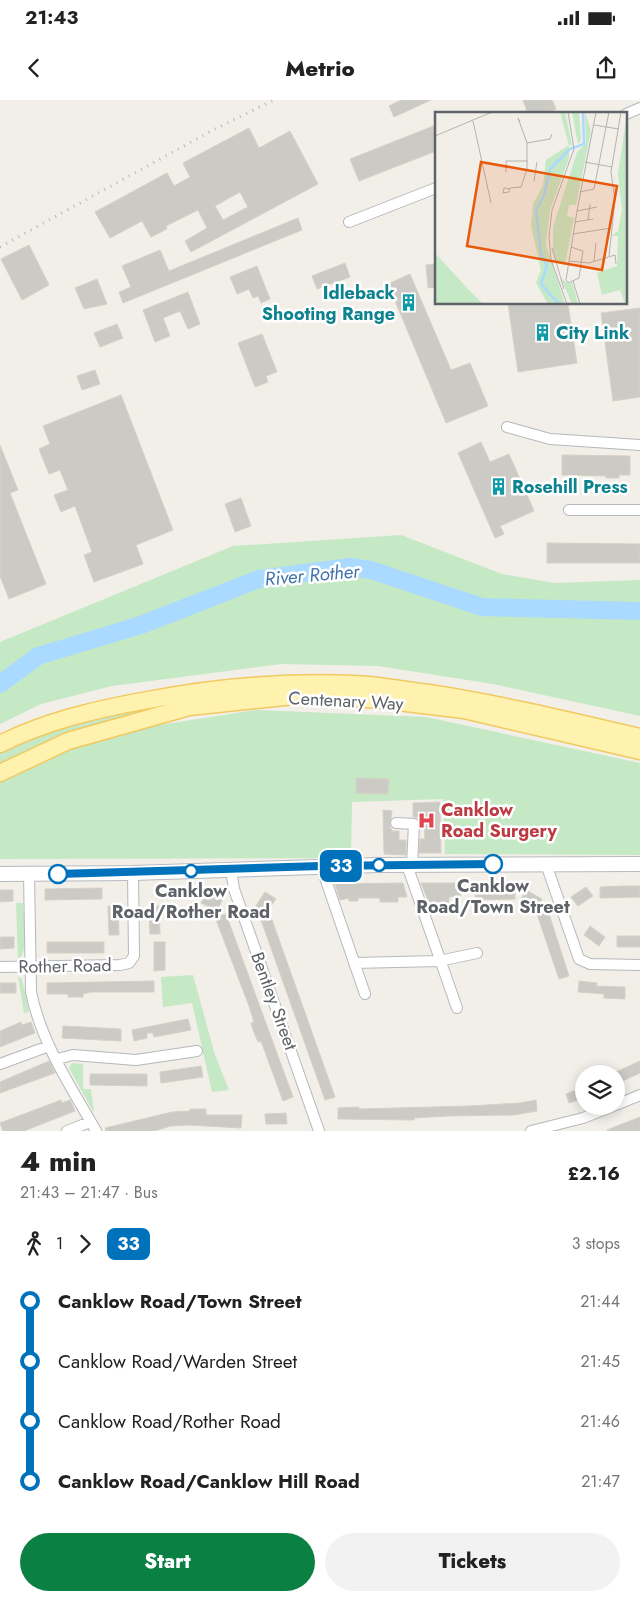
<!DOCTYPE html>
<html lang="en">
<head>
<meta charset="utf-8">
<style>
  body { margin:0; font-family:Jost,sans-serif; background:#f2f2f2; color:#222; height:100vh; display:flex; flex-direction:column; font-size:19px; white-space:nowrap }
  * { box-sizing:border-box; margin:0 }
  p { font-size:16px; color:#767676 }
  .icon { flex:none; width:28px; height:28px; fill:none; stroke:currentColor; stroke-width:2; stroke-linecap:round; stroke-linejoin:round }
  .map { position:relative; height:1031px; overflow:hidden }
  .side { display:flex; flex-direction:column; background:#fff; flex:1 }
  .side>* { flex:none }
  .badge { padding:0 10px; border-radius:8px; font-size:18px; line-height:32px }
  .tools { position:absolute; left:575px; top:965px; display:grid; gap:10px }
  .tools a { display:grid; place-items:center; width:50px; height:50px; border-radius:50%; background:#fff; box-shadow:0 2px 12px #0003; font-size:25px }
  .map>.badge { position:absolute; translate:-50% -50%; box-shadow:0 0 0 2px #fff }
  .legs { display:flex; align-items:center; gap:8px; height:55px; padding:0 20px; font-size:16px }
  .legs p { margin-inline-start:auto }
  .headline { display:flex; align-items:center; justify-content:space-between; height:85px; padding:0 20px }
  h1 { font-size:28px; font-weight:800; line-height:38px }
  .button { display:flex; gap:10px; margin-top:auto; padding:10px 20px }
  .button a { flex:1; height:58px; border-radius:30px; background:#0b8043; color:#fff; font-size:20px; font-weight:800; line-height:58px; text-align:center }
  .button a+a { background:#f2f2f2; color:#222 }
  ul { padding:0 20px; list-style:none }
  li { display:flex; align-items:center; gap:18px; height:60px; font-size:19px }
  li i { display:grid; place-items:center; width:8px; height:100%; margin:0 6px; background:currentColor }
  li i::after { content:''; width:12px; height:12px; margin:-6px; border:4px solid; border-radius:50%; background:#fff }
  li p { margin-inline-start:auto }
  li:first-child i { background:linear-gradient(#0000 50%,currentColor 0) }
  li:last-child i { background:linear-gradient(currentColor 50%,#0000 0) }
  .status { display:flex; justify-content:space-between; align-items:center; height:35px; padding:0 25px; background:#fff; direction:ltr }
  .status svg { height:14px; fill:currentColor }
  header { display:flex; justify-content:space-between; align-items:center; height:65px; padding:0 20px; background:#fff; font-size:22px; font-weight:800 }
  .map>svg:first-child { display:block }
  .green { fill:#c5e8c5 }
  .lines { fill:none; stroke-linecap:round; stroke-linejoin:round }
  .river { stroke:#aadaff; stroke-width:18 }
  .building { fill:#cccac5; stroke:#d6d1c6; fill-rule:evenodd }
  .street-casing { stroke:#b5b8bc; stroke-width:12 }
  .secondary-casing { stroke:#b6babf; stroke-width:16 }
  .primary-casing { stroke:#f2c960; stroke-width:19 }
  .street { stroke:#fff; stroke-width:10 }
  .secondary { stroke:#fff; stroke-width:14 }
  .primary { stroke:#fff2af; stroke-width:16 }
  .rail { stroke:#b6b7b8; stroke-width:3; stroke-dasharray:1 6; stroke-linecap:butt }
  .line-1-casing { stroke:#fff; stroke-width:11 }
  .line-1 { stroke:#0072bc; stroke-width:8 }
  .stop-1-dot { fill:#fff; stroke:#0072bc; stroke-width:2.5 }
  .labels { text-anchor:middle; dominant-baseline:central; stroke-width:5; stroke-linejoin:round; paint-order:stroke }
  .culture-label { font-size:18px; font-weight:bold; fill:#0d838f; stroke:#fff; text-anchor:start }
  .street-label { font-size:18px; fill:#5f6368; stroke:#fff }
  .health-label { font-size:18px; font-weight:bold; fill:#be3a42; stroke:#fff; text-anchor:start }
  .stop-label { font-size:18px; font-weight:bold; fill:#5f6368; stroke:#fff }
  .water-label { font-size:19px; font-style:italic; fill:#4174aa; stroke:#fff }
  .inset-river { fill:none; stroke:#aadaff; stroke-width:2.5 }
  .inset-road { fill:none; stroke:#b3b3b1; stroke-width:1 }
  .view { fill:#e8590c; fill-opacity:0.15; stroke:#e8590c; stroke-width:2.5 }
  .inset-edge { fill:none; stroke:#5f6368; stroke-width:2.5 }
</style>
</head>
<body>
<div class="status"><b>21:43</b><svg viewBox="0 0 49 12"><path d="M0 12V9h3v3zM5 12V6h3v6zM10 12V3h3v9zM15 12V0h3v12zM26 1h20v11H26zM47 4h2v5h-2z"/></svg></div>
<header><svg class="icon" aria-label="back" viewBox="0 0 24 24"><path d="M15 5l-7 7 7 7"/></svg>Metrio<svg class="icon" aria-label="share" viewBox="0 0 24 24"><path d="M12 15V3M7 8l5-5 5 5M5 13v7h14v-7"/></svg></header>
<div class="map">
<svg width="640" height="1031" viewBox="0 0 640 1031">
  <rect width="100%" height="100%" fill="#f1efe8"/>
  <path class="green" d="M401,435L502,474L554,483L640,480V616L493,584L378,566L282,564L112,586L41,604L0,624V542L233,446Z
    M194,599L0,665V652C65,623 125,611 194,599Z
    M256,610L426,617L640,663V755L445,754L443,699L352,702L351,758L0,759V681L2,678L75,647L127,630Z
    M16,803H23C23,819 30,849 18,861Z
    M193,875L215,955L229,990L212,992L192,903L163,907L161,877Z
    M18,876L22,879L29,912L24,913Z
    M72,963L83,964V989H91L94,1013L69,968Z"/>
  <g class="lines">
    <path class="river" d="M0,584L38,556L141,525L259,479L350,467L371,470L482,507L640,511"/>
  </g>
  <path class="building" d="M401,0H431L394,17L389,6Z
    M523,0H552L556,9L544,14H528Z
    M436,25V51L359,81L350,59Z
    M249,28L259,48L290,31L318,84L191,152L185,141L207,128L198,110L166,126L167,129L151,137L142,121L110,138L95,112L167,73L174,86L190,77L183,63ZM240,92L248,107L223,120L215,106Z
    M298,118L302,130L123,203L119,192L131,187L122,166L160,150L169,171Z
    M29,145L49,185L22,200L1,159Z
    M345,163L350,177L317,189L312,176Z
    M436,164V187L428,188L426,165Z
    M257,166L270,199L261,203L258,196L253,198L249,189L237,194L230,177Z
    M410,174L451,270L470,263L488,306L446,323L388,184Z
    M97,179L107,204L84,209L75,188Z
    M188,192L200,224L188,229L180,211L163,218L170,236L155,242L143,210Z
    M508,204H568L577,263L518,272Z
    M640,208V297L613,301L601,213Z
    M117,224L123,238L100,247L94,233Z
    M262,234L277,272L266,276L268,282L255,287L238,243Z
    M95,270L100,284L82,290L77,276Z
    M121,295L173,430L136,445L143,464L94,482L84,455L92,452L75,406L61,412L54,395L68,390L60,370L49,374L39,349L50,344L43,326Z
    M481,342L490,362L509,354L534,411L500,426L504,434L495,438L458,353Z
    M0,345L18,390L10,393L46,484L9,499L0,476Z
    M562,355L630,356V375H619V378H606V376L562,375Z
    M241,398L251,426L235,432L225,404Z
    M547,443L640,444V463H547Z
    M356,678L389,679L388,694L356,693Z
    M440,702L441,753H419L420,739H425L424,718L413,717V703Z
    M383,710L392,711L390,726L392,731H399V740H406V755L384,754Z
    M403,783L407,797H398V802H380V798H358V801H349V798L340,800L335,784Z
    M421,783H457L461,796L449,797V803H429Z
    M624,786H640V797L600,798V787Z
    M586,787L593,796L578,806L571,797Z
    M102,788V799L45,800V789Z
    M499,788H515V799L475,800V789Z
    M0,790H13V801L0,802Z
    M526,790L542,799L537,808L521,799Z
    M207,792L222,800L217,811L201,803Z
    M265,792L276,799L266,813L256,806Z
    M108,806H118L119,835H109Z
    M149,806H159L160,834H150Z
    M548,811L569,876L559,879L537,814Z
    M226,814L293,997L283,1001L261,941L258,942L253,930L251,923L254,922L249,906L215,817Z
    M271,817L335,997L325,1000L261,820Z
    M590,826L605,837L599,846L584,835Z
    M617,836H640V847H617Z
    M0,837H14V848L0,849Z
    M47,842H104V853H47Z
    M154,842H165V870L154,871Z
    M154,881V892H91L83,894V897H68V894H47V883Z
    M579,881L597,883L596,886L625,887V899L604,898V894L578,892Z
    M0,883H16V893H0Z
    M188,919L191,930L154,937L153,933H147V938L134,941L132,930Z
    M21,922L22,925L31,922L35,933L0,947V931Z
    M63,926L121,929V941L62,938Z
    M49,961L55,973L0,993V982Z
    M640,961V973L616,984V972Z
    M201,966L203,977L161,983L160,972Z
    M90,974H147V986L90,985Z
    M581,988L584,998L569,1003L566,994Z
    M61,1000L62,1003L70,1000L75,1011L24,1031H3L0,1023Z
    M536,1000L537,1011L514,1015L448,1016L414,1018V1020L338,1019V1008L359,1007V1009L469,1006L520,1003Z
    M190,1009H206V1015H242L241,1028L189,1025L171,1026L154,1031H106L105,1028L172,1012L190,1011Z
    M286,1013L287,1024H266L265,1014Z
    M640,1017V1031H608L607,1030Z"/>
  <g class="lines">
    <defs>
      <path id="street" d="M626,14L640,8
        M349,122L436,88
        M507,327L550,339L640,345
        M569,410H640
        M396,723L414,724L412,765
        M546,764L579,859L590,864L640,865
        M407,765L457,908
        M321,766L365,894
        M231,770L234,789L319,1031
        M29,774L31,892C41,942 71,987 96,1031
        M354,863L439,861L477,853
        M0,867L120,865L129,863L134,856L133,773
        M57,959L73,955L136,960L197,951
        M0,964L49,946
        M616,1005L640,995
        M67,1031L90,1022
        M531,1031L583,1018L613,1006"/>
      <path id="secondary" d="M0,774L133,773L377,765L640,764"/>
      <path id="primary" d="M0,644C46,621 97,609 148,600C216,587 285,581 354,584C380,585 404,590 429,593C501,604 570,621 640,637
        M0,673L68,641L189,607L304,595L382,600L464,610L640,651"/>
    </defs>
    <use href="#street" class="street-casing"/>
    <use href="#secondary" class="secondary-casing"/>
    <use href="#primary" class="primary-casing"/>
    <use href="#street" class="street"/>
    <use href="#secondary" class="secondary"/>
    <use href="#primary" class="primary"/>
    <path class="rail" d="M0,147L211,31L274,0"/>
  </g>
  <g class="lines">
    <defs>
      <path id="line-1" d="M58,774L321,766L493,764"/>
    </defs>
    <use href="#line-1" class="line-1-casing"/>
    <use href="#line-1" class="line-1"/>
  </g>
  <defs>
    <symbol id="building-bare" viewBox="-9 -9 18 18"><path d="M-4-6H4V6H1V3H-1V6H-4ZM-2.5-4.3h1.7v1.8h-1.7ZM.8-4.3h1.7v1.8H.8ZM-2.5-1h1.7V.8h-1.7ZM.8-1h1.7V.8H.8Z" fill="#0f9aa8" stroke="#fff" stroke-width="2.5" paint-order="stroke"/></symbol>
    <symbol id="hospital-bare" viewBox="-9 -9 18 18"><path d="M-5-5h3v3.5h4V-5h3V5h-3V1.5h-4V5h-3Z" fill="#e0444e" stroke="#fff" stroke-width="2.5" paint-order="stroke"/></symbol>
  </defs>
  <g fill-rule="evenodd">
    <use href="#building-bare" x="396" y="190" width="25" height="25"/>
    <use href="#building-bare" x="530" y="220" width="25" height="25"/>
    <use href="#building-bare" x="486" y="374" width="25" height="25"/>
    <use href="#hospital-bare" x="414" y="708" width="25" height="25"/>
  </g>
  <g class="stop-1-dot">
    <circle cx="493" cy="764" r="9"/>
    <circle cx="379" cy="765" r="6"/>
    <circle cx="191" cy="771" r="6"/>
    <circle cx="58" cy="774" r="9"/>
  </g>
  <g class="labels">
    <g class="culture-label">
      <text x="395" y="193" text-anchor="end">Idleback<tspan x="395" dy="21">Shooting Range</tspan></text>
      <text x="556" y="233">City Link</text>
      <text x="512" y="387">Rosehill Press</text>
    </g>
    <g class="street-label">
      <text transform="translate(346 601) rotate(3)">Centenary Way</text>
      <text transform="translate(65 866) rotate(-1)">Rother Road</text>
      <text transform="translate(274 901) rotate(70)">Bentley Street</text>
    </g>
    <g class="health-label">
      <text x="441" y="710">Canklow<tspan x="441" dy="21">Road Surgery</tspan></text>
    </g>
    <g class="stop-label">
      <text x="493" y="786">Canklow<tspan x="493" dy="21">Road/Town Street</tspan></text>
      <text x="191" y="791">Canklow<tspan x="191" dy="21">Road/Rother Road</tspan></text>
    </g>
    <g class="water-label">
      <text transform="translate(312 475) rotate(-5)">River Rother</text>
    </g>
  </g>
  <g transform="translate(435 12)">
    <rect width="192" height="192" fill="#f1efe8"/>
    <path d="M125,0H130L137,33H134V46L115,98L111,133L130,192H113L101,171L106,158L96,114L98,92L108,73L111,48L134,33ZM137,0H144L146,28L143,32ZM150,0L156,19L141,93H134L132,104L139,106L130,153L122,151L118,140V115L142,40L151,31ZM192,1V192H190L185,178L167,183L162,161L182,154L183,124H176L183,119L187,98L183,62ZM0,141L33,177L48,192H0ZM126,166L133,172L137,170L143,192H137Z" fill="#c5e8c5"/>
    <path class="inset-river" d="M124,192L106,172L112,154L106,142L101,99L109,83L115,57L135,37L149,32L148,0"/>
    <path class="inset-road" d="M38,9L56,91M159,13L184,17M0,24L57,0M92,31L115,27L117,22M150,50L177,55M71,60V49H93M99,69L102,50M75,77L69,76L68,81L74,80L75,76L86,75L92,57V31L83,6L85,10M145,80L159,77L174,0M142,99L162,95M153,108L155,92M140,110L158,107M138,122L176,116M136,135L148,139L144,166L133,171L131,168L142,99L161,0M117,136L129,177M174,144L180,88L176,60L186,0M134,149L154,151L180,143L181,152M159,149L161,131M138,169L145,192M132,192L116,148L114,125L117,98L139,37L133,0"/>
    <path class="view" d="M46,50L182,74L167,158L32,134Z"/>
    <rect width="192" height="192" class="inset-edge"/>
  </g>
</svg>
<div class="tools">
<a><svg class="icon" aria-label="layers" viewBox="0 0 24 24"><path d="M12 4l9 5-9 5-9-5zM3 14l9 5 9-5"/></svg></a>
</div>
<b class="badge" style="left:341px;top:766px;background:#0072bc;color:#fff">33</b>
</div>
<section class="side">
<div class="headline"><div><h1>4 min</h1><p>21:43 – 21:47 · Bus</p></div><b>£2.16</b></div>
<div class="legs"><svg class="icon" aria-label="walk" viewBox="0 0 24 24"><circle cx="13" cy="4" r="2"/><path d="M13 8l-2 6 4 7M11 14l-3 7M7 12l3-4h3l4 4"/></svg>1<svg class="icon" aria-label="forward" viewBox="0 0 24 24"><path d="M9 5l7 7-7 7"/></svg><b class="badge" style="background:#0072bc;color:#fff">33</b><p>3 stops</p></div>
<ul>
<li><i style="color:#0072bc"></i><b>Canklow Road/Town Street</b><p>21:44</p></li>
<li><i style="color:#0072bc"></i><span>Canklow Road/Warden Street</span><p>21:45</p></li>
<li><i style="color:#0072bc"></i><span>Canklow Road/Rother Road</span><p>21:46</p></li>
<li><i style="color:#0072bc"></i><b>Canklow Road/Canklow Hill Road</b><p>21:47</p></li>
</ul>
<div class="button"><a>Start</a><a>Tickets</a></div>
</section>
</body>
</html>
